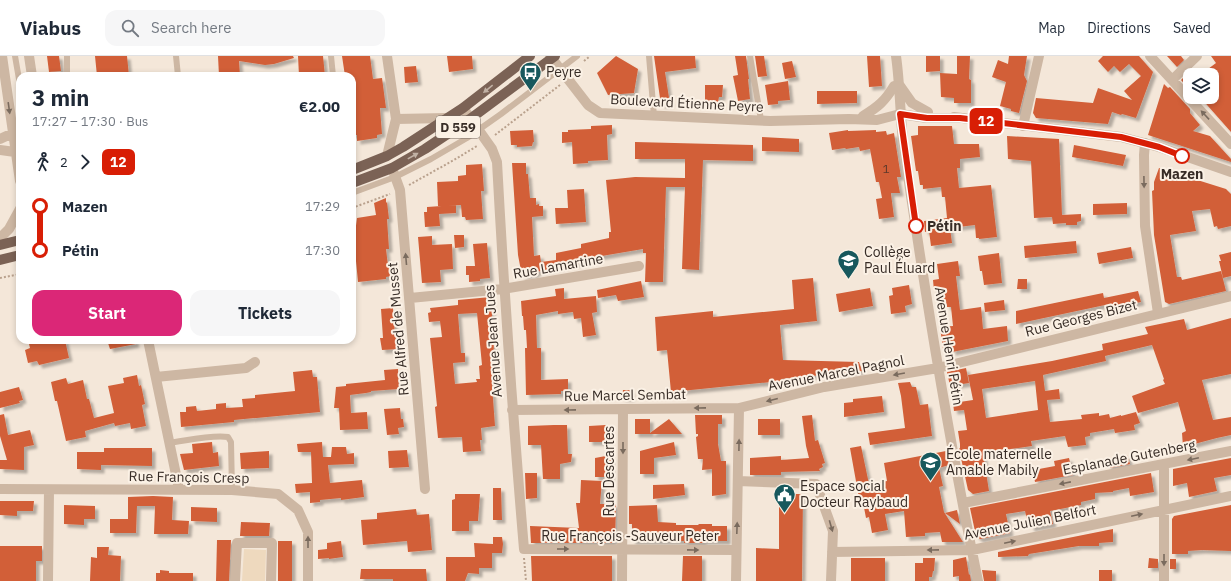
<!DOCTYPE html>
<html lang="en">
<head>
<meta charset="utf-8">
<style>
  body { margin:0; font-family:"IBM Plex Sans",sans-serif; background:#f6f6f7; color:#1f2937; height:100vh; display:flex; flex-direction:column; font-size:15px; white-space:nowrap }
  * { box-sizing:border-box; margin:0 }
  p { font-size:13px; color:#747a83 }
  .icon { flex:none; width:22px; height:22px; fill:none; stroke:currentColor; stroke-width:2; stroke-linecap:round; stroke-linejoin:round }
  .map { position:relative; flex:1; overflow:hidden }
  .drawer { position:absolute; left:16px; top:16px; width:340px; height:272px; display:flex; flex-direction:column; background:#fff; border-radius:12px; box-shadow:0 2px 6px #0003 }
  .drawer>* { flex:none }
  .badge { padding:0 8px; border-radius:6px; font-size:14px; line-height:26px }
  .controls { position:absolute; left:1183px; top:12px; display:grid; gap:8px }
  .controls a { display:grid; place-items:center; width:36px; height:36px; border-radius:8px; background:#fff; box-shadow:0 2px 6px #0003; font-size:20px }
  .map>.badge { position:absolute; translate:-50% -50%; box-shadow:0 0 0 2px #fff }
  .legs { display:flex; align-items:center; gap:6px; height:44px; padding:0 16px; font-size:13px }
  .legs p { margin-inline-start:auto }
  .summary { display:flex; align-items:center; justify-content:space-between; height:68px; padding:0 16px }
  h1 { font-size:22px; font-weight:700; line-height:30px }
  .button { display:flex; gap:8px; margin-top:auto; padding:8px 16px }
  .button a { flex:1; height:46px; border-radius:12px; background:#db2777; color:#fff; font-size:16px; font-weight:700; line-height:46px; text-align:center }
  .button a+a { background:#f6f6f7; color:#1f2937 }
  ul { padding:0 16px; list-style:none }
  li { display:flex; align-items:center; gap:14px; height:44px; font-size:15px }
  li i { display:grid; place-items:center; width:6px; height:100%; margin:0 5px; background:currentColor }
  li i::after { content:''; width:10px; height:10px; margin:-5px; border:3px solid; border-radius:50%; background:#fff }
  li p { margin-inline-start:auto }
  li:first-child i { background:linear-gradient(#0000 50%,currentColor 0) }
  li:last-child i { background:linear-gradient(currentColor 50%,#0000 0) }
  header { display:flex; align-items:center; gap:24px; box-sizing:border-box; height:56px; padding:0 20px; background:#fff; border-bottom:1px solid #e0e1e3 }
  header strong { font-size:19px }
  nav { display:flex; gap:22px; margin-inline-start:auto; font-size:14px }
  .search { width:280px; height:36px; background:#f6f6f7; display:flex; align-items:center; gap:10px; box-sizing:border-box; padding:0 14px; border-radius:12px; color:#747a83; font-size:15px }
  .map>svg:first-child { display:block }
  .plaza { fill:#eed9be }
  .building { fill:#d25f38; fill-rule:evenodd; filter:url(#shadow) }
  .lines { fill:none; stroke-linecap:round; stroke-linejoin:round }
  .path { stroke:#b9a18d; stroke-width:2; stroke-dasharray:2 2; stroke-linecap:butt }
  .service { stroke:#cdb7a3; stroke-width:6 }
  .minor { stroke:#cdb7a3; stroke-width:10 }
  .tertiary { stroke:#cdb7a3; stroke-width:10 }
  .primary { stroke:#7b6255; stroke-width:10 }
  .oneway { fill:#c1b1a4 }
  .oneway2 { fill:#7a6b5e }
  .line-1-casing { stroke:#fff; stroke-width:9 }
  .line-1 { stroke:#d81e05; stroke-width:6 }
  .stop-1-dot { fill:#fff; stroke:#d81e05; stroke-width:2 }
  .labels { text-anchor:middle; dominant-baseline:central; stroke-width:4; stroke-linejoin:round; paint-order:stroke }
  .number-label { font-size:12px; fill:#5e392a }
  .shield { fill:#fbf1e5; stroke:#72675f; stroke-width:1 }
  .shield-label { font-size:13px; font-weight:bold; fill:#372c26 }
  .poi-label { font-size:14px; fill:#372c26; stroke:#fbf1e5; text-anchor:start }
  .street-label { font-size:14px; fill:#372c26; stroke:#fbf1e5 }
  .stop-label { font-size:14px; font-weight:bold; fill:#372c26; stroke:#fbf1e5 }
</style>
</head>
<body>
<header>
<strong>Viabus</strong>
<div class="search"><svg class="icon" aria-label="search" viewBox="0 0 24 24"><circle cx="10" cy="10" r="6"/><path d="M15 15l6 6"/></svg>Search here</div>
<nav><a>Map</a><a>Directions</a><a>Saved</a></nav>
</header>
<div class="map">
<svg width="1231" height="525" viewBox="0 0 1231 525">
  <defs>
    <filter id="shadow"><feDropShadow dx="3.5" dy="3.5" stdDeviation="1" flood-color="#0004"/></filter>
  </defs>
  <rect width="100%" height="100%" fill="#f4e7d9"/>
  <path class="plaza" d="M244,493L266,494L265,525H242Z"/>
  <path class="building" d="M47,0H59L61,15L49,16Z
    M95,0H127L129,20H97Z
    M218,0H293L294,2L274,8L265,9L239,5L240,20H219Z
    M298,0H323L325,20H299Z
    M342,0H370L373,23L382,22L386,52H380L382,78L377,79V82L357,85V79H352V20H345Z
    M447,0H472L473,13L449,16Z
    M616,0L638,13L634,37L608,39L597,17Z
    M654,0H695L696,12L665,16L670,48L661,49Z
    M735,0H746L749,23H748L750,43L738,45L733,20L738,19Z
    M755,0H764L767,20L758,21Z
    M867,0H880L882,30L869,31Z
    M926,0H940V15L926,16Z
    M957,0H970L969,23L971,24V47H954V42L941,41L940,17L957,18Z
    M1009,0H1027L1024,19L1027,25L1019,57L1011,55V53L1000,50L1006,26L992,21L998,4L1008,8Z
    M1103,0H1139L1153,16L1136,62L1122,58L1121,59L1112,56L1108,68L1036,62L1033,57L1036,42L1093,47L1098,32L1132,44L1124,35L1141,20L1129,8L1120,16L1114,10L1108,16L1098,5Z
    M1167,0H1181L1184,4L1177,11Z
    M1211,0H1231V76L1200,41H1212V19H1200L1216,7Z
    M792,5L796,21L785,23L782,7Z
    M416,10L418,26L405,27L404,11Z
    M1192,13L1198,19H1190V34L1181,24Z
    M788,25L790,44L778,45V48L768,49L765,29Z
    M1164,28L1168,32L1170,31L1190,53V57L1200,69L1193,75L1210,80L1231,103V106L1148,79Z
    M705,29H723L722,41H719L718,46L705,45Z
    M817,35H857V47L817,48Z
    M612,69V78L607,79L608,104L588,105V107L573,108L572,86L562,87V76H568V74L591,73V70Z
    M918,70H952L954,88H979L980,101L960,103V112H957L959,132L991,129L997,181L979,183V182H976L975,169L950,172L952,187L931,190L929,175L925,176L924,165L947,162L945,141H942L941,131L923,133V129H920L918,115H916L911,80L918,79Z
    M533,74L534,86H533L532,90L517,91V89H511L510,75Z
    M848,74V75L876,74V76L886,75L887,79L894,77L901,121H897L900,137H891V138L894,161L879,163L876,143L882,142L879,126H876L870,93L860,95L859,91L846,93L845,92L832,94L829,77Z
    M1007,80L1059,83L1062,159L1081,158V165L1077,166V169H1066V167L1053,168L1052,161L1034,162L1031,105L1008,103Z
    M762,81L799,83V96L762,95Z
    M635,86L753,89V105L703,104L699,214L682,213L685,131H666L663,226H645L646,197H643V193L584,203V206L536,216V218L522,220L518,199L512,107H526V118H528L530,142H536V149L539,148V150H543V160L532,161L534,200L540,199L541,206L556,204V197L581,192V188L609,182V176H611L606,124L635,121L685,122V103H635Z
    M1074,89L1126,99L1123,110L1072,101Z
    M482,108L484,135H481L483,163L466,164L465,161H462L461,149L438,150L437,126L458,125V120L466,119V109Z
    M1159,112L1226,133L1231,138V170L1218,173L1217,170L1214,171L1210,153L1192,155L1196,175L1170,179L1177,221H1181L1182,224L1221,215L1226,235L1169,248L1165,246L1154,179L1152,135L1154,134V126Z
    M584,133L586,166L556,168L555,152H568L567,134Z
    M386,142V147L387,146L389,163H387L389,193H386L388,210L391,209L392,220L386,221V223L358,226L356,205H354L353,192L357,162L376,159L374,147Z
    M1127,147V158L1093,159V148Z
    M456,149V157L439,158L440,170L425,171L424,156H427V151Z
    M454,179H464V191L455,192Z
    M432,180V189L452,188L453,213L440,214L441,226L422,227L418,181Z
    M1076,185L1077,197L1025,202L1024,190Z
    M487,187L490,222L480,223V225L469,226V219H466V210H475L473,188Z
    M1131,191L1133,202L1099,208L1097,197Z
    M1231,196V220L1223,222L1219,205H1221L1219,199Z
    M999,197L1002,227L984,229L982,215H980L978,200Z
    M958,205L960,220H956L960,254L981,251L983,273L1007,270L1008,285L952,296V292L943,293L940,271L953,270L951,251H947L946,245H944L943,233L934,235L933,224L939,223L937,208Z
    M813,222L817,265L780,269L783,304L859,306L862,315L781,323V325L671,336L667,294L657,295L655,261L713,255V261L794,253L792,224Z
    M1018,223H1027V233H1017Z
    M641,225L644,241L618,245L616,239L598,242L597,234Z
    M909,229L912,248L905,250L906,256L891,258L889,240L893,239L892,232Z
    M564,232V243L596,240L597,256L592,257L596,279L583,281L581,262L574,263L573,256L558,258V255L536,259L537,292H541V324L568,323V335H561V338L526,339L525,292H527L526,274H524L523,260H522L521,245L556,240L555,233Z
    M870,232L873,250L839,256L836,238Z
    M1138,235L1141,246L1106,253L1105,249L1016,268V255L1103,237L1104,242Z
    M491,241L494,297L495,327H493L492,329L495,370L481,372L482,384H480L481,395L463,396L462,381L438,382L435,351L437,350L430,282L442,281L440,265L429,266L428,257L431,256L430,252L458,249V244ZM477,257L482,309L479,310L480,323H476L477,326L455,328L453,307L465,306V297H461L458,258Z
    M1004,244L1005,254L985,256L984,247Z
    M393,252L395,281L397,280L398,293L382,294L380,282H383L381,253Z
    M1231,262V318L1202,324L1213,364L1231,361V379L1217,382L1183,391L1182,377L1186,375L1178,346L1138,357L1132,340L1165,328L1163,324L1164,323L1152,289L1105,300L1106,305L1043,319L1045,335L1059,333L1060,343L1047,344L1050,366L1082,363L1081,359L1099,357V360L1109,358L1110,362L1121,359V360L1136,356L1140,367L1134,369L1135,374L1115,377L1114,373L1090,377V380L1085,381L1086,389L1068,391L1065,380L1031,385L1032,390L983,397L989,435L973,438L968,434L959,393L960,392V388L958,375L967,374L964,354L954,355L953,347L973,344L968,319L1052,305L1103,294L1102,288L1148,278L1145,271L1184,263L1187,274ZM1035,325L1038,354L986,362L982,333Z
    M28,284H65L69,302L39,309L37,305L28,307L25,294L30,292Z
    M107,284H135L136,288L110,293Z
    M966,312L969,327L950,330L947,316Z
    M398,313L399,333L371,335V336L366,337L350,339L351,357L367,356L368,373L340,374L339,352H334L336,331L346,330V328L385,324L384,314Z
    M312,314L313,321H317L320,356L234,364V366L181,371L180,356H186V351L196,350L197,355L216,353V348L226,347V352L243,351L242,343L255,342V339L295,335L293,316Z
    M137,319L139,330L141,329L145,348L142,349L146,370L131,373L130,367L115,370L114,367L85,375L86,381L66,385L57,345H55L51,326L66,322L68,328L83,324L87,343H89L94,362L114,357L108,330L124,327L123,322Z
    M910,326L912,331H916L920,349L928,348L932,380L870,389L868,377L905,372L901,340L898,327Z
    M19,331L23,344L19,345L20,347L0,352V336Z
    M623,334H631V342H622Z
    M882,340L884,356L844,361V347L853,346V343Z
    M400,352L401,363H403L404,371L398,372L399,378L387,379L384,353Z
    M4,358L8,379L30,374L34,389L24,391V414L0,413V404H7L0,380V359Z
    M695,359H722V368H718V388L721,405H726V438L712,440V413L702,414L703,403H698L696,381L698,380V378H696Z
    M812,359L815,385L818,384L825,407L822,408L823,411L819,413L820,415L781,416V419H750V402L781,400V404L809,402L806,390L802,360Z
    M635,363H650V377L669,363L682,378H635Z
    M758,363H780V379H758Z
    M554,369H567L568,398H572L571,406L560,408V423H543L541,389H528V370Z
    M606,369L605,384L602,386H589V370Z
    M212,386L213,397L218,396L219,410L184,414L180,398L193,397L192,388Z
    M322,386L323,401H331L332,391H346L347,398L354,397V408L328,409L330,427L362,424L364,441L341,444V442L320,444V446L310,447V436L296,437L295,428L312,427L311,396H298L297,388Z
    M674,386L676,399L654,402V418H640V395Z
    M861,390L869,428L887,425L884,407L946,395L949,409L939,412L943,430L939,431L944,456L963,486H942L940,476L925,477V480L906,481L904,455L885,458L888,474L872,477L869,461L866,462L862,441L859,442L850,392Z
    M104,392H152V410L101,409V414L77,413V396H104Z
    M407,394L409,411L389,412L388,395Z
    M269,395V412L241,413L240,397Z
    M611,399V421H595V402Z
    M1127,399L1130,408L1109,412L1107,406L1110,405V402Z
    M1069,402L1073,419L1035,426L1033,415L1039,414V413L1055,410L1054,405Z
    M1231,402V419L1214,422L1217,435L1189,441L1187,427L1173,430V413Z
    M525,417H537V442L526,443Z
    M1151,417L1154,436L1130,440L1129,432L1113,435V436L1095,437V443L1081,446V449L1050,455L1053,468L1031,472L1029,463L1027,464L1025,455L1006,458L1010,477L980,483L976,480L970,452Z
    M581,424L602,425L600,448H616L615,485H612V487H531L530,470L579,472L576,447H580Z
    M684,428L685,439L653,443V429Z
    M493,432H501L502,464H493Z
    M455,438H480L478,465H469V475H452V444L455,443Z
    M779,438H803L802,525H756V492L779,493Z
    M153,440L173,441L172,464L189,465L188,478H154L155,450H137L136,477H110V463H128V441Z
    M0,445H34L33,455H17V460L0,459Z
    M64,449L95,450V463H84V469L64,468Z
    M657,449L658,466L676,467V469H698L699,468H712V470H727V485H703V487H684V485H632V468H629V450Z
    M1231,449V495L1202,494L1188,495V498H1172V463L1174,460Z
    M191,451L217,452V466L191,465Z
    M416,453L417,459L429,458L432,494L408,496L407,485L363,489L361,464L377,463V457Z
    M957,454L960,468L945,457Z
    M241,466L270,467L269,480H240Z
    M1113,473V486L1099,487V490H1079L1029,498L1028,500L998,501V496Z
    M493,481H502L503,488L502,497H492V512H479V518L468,517L465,525H446V501H475L474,487L493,488Z
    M217,484H231L229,525H216Z
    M278,485H292V525H278Z
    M341,485L343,501L329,503V502L318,503V494L327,493V487Z
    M0,490H42V505H36V525H0Z
    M97,491H109L108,499L121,500L120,525H90L91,501L97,502Z
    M531,500H612V525H532Z
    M683,500H702V525H682Z
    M966,501L969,519L970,518L971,525H959V520L953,521V504Z
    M851,502H885V525H851Z
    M923,502H935L934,515H933L932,521H929V525H915V507H923Z
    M1149,502L1158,503V512H1148Z
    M1170,503H1176V513H1170Z
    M361,513H426L427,525H393V523H360Z
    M160,514L169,515V517H193V525H156V517H160Z
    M982,514L996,515V525H984Z
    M1099,514H1112V525H1099Z"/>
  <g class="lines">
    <path class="path" d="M584,5L590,0
      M495,79L560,29
      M409,129L454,104L477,90
      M352,152L390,138
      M0,222L20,218
      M524,502L526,525"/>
    <path class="service" d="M15,0L20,29
      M67,0V20
      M176,0L178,20
      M331,0L333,20
      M649,0L654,60
      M750,0L761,64
      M352,137L395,121L431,103L467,82L501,58L577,0
      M169,387C185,385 213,378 228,381L231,386L232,434"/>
    <path class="minor" d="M2,0L20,125
      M29,0L32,20
      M387,0L396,63L387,100
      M896,0C900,28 900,57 903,85C924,232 948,379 978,525
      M1150,0L1231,88
      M1172,24L1197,0
      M463,52L492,93L497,106C504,236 513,364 524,493L736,494
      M396,63L447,62
      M1023,70L1039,0
      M0,83L13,77
      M1145,87L1144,99L1145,170L1158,257
      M0,94L15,96
      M392,112L400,134L425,433
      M0,182L9,173L20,153
      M410,242L503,233L639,210
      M148,284L179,433
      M156,321L246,312L255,306
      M512,354L739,352L824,331L938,312L1231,240
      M1164,409V525
      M738,425L816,428L833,475L831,525
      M0,433L232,434L278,438L298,454L308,476V525
      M963,447L1231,395
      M832,496L972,494L1231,440
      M48,525L49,434
      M235,525L237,487H272L271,525
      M622,525L623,353
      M736,525L739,352"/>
    <path class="tertiary" d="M550,0L588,49L600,57L770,65L849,63L877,64L900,58L927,62H960
      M900,30L912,47L928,56
      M863,60C878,51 885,45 894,30
      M954,61L1121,81L1159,91L1231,116"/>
    <path class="primary" d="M352,114L387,100L403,91L463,52L530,0
      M352,127L392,112L425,93L470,63L555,0
      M0,189L20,184
      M0,204L20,199"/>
  </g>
  <defs><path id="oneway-solid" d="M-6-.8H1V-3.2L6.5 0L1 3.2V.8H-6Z"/></defs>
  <g class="oneway">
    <use href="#oneway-solid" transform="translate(488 33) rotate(141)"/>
    <use href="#oneway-solid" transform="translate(413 100) rotate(-29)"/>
  </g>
  <g class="oneway2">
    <use href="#oneway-solid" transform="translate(9 52) rotate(82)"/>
    <use href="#oneway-solid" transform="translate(1205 59) rotate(-133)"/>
    <use href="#oneway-solid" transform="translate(1144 126) rotate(89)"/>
    <use href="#oneway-solid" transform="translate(406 203) rotate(-95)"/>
    <use href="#oneway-solid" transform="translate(899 318) rotate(170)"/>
    <use href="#oneway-solid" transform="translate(772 344) rotate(166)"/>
    <use href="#oneway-solid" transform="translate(700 352) rotate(179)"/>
    <use href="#oneway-solid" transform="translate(570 354) rotate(179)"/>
    <use href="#oneway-solid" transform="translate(739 389) rotate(-89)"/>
    <use href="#oneway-solid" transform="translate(623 392) rotate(90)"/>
    <use href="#oneway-solid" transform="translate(1193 403) rotate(168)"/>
    <use href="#oneway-solid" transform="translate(1065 427) rotate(169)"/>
    <use href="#oneway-solid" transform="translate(1137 459) rotate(-12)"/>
    <use href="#oneway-solid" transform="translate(831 470) rotate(74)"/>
    <use href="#oneway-solid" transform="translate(737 472) rotate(-88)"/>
    <use href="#oneway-solid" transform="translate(308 486) rotate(-90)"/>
    <use href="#oneway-solid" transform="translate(1010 486) rotate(-12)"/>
    <use href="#oneway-solid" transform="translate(563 493)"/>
    <use href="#oneway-solid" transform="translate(693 494) rotate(1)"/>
    <use href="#oneway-solid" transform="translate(933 494) rotate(179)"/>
    <use href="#oneway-solid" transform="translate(1164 504) rotate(90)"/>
  </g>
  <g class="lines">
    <defs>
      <path id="line-1" d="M916,170L900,58L927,62H960L1121,81L1159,91L1182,100"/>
    </defs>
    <use href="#line-1" class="line-1-casing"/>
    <use href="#line-1" class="line-1"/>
  </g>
  <defs>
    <symbol id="bus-pin" viewBox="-11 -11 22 30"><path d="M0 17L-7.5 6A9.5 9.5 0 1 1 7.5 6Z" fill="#17585d" stroke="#fbf1e5"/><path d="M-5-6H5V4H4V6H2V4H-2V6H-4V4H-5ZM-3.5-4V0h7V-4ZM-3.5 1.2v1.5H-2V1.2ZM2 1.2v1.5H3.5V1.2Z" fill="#fff"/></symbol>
    <symbol id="school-pin" viewBox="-11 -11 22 30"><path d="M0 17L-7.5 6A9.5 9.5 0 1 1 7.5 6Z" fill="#17585d" stroke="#fbf1e5"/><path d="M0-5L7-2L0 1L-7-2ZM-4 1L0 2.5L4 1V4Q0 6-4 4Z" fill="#fff"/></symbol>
    <symbol id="civic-pin" viewBox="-11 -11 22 30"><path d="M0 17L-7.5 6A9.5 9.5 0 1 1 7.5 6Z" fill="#17585d" stroke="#fbf1e5"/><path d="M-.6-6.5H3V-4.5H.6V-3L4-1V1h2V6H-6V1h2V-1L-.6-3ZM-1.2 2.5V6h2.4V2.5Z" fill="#fff"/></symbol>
  </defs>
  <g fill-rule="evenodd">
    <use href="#bus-pin" x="518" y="4" width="25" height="34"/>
    <use href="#school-pin" x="836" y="192" width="25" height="34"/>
    <use href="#school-pin" x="918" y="394" width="25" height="34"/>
    <use href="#civic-pin" x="772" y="426" width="25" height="34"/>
  </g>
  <g class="stop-1-dot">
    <circle cx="1182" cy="100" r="7"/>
    <circle cx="916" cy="170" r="7"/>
  </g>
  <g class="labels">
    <g class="number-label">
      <text x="886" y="112">1</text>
    </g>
    <rect class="shield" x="436" y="60" width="44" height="22" rx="3"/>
    <g class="shield-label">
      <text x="458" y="71">D 559</text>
    </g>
    <g class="poi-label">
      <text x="546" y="16">Peyre</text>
      <text x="864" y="196">Collège<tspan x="864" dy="16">Paul Éluard</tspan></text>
      <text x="946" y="398">École maternelle<tspan x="946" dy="16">Amable Mabily</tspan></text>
      <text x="800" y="430">Espace social<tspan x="800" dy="16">Docteur Raybaud</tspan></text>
    </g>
    <g class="street-label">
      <text transform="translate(687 47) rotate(3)">Boulevard Étienne Peyre</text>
      <text transform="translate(558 210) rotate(-10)">Rue Lamartine</text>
      <text transform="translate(1081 262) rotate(-14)">Rue Georges Bizet</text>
      <text transform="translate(398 273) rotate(-95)">Rue Alfred de Musset</text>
      <text transform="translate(493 285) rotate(-94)">Avenue Jean Jues</text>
      <text transform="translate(949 290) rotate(81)">Avenue Henri Pétin</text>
      <text transform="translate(836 317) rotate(-11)">Avenue Marcel Pagnol</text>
      <text transform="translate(625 339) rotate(-1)">Rue Marcel Sembat</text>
      <text transform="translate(1129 401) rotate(-11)">Esplanade Gutenberg</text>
      <text transform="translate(609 415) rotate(-90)">Rue Descartes</text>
      <text transform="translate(189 421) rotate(1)">Rue François Cresp</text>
      <text transform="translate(1030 466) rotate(-11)">Avenue Julien Belfort</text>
      <text x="630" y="480">Rue François -Sauveur Peter</text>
    </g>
    <g class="stop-label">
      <text x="1182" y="118">Mazen</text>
      <text x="927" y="170" text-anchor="start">Pétin</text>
    </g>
  </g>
</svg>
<div class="controls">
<a><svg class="icon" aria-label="layers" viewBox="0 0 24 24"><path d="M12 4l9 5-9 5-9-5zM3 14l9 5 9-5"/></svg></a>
</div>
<b class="badge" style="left:986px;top:65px;background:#d81e05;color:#fff">12</b>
<section class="drawer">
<div class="summary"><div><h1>3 min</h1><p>17:27 – 17:30 · Bus</p></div><b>€2.00</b></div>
<div class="legs"><svg class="icon" aria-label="walk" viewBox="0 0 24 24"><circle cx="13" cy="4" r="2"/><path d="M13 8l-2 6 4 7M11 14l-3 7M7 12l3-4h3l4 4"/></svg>2<svg class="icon" aria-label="forward" viewBox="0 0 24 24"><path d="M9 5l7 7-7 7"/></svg><b class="badge" style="background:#d81e05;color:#fff">12</b></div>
<ul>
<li><i style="color:#d81e05"></i><b>Mazen</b><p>17:29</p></li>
<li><i style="color:#d81e05"></i><b>Pétin</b><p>17:30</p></li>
</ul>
<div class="button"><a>Start</a><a>Tickets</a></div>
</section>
</div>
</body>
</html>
